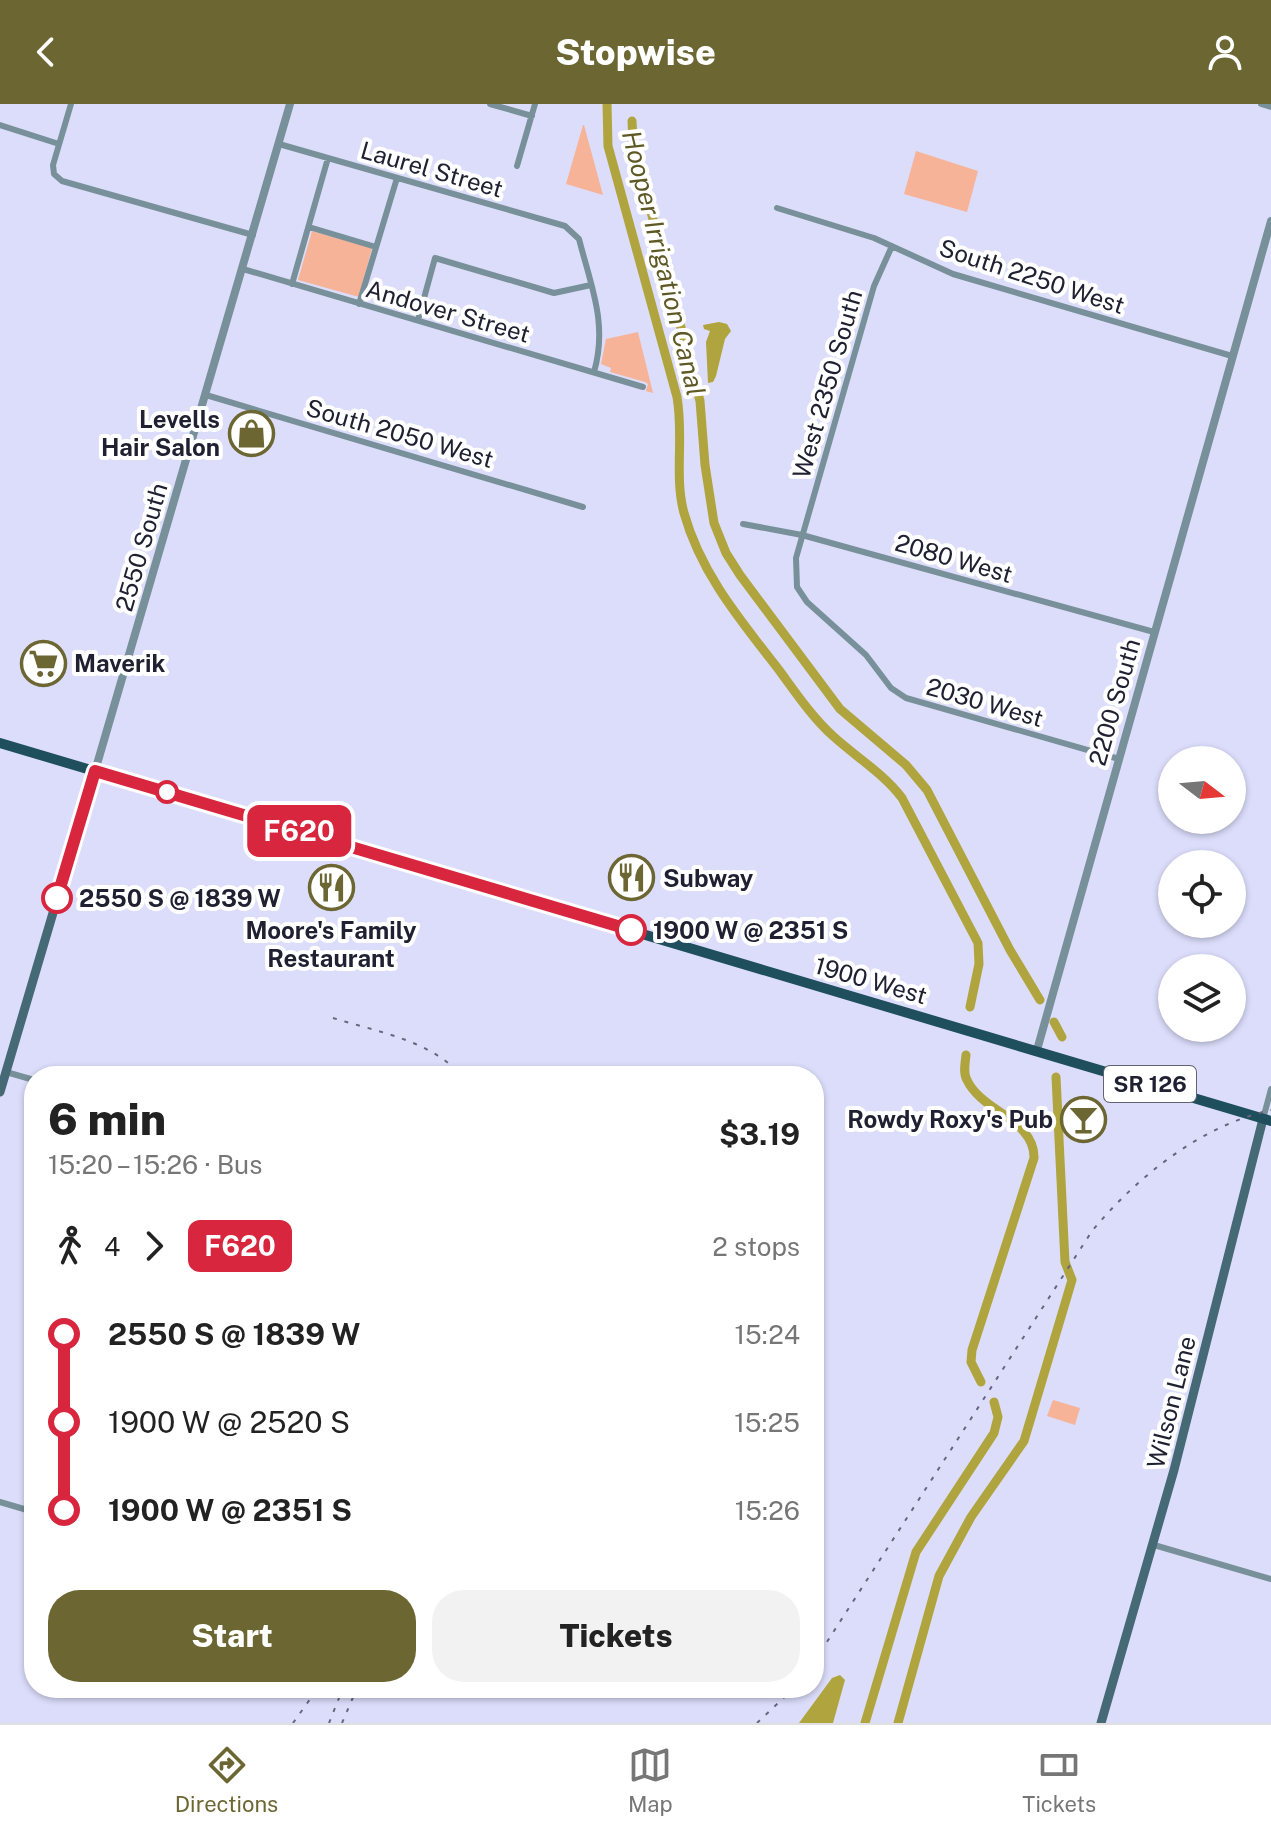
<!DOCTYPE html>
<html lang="en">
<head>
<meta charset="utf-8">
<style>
  body { margin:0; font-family:"Public Sans",sans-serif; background:#f2f2f2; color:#222; height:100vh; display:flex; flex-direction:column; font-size:30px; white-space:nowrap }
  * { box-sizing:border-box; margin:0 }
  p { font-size:26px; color:#767676 }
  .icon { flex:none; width:44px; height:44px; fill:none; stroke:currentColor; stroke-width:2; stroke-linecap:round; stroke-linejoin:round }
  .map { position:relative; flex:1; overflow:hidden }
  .sheet { position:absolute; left:24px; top:962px; width:800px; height:632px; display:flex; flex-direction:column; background:#fff; border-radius:32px; box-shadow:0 2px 6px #0004 }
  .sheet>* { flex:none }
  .badge { padding:0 16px; border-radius:12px; font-size:28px; line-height:52px }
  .needle { width:52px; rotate:106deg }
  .fabs { position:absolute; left:1158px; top:642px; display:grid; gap:16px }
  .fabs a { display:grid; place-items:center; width:88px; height:88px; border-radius:50%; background:#fff; box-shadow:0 2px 6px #0004; font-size:40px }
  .map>.badge { position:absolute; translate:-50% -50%; box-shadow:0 0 0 4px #fff }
  .legs { display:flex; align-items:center; gap:12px; height:88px; padding:0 24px; font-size:26px }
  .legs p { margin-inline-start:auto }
  .summary { display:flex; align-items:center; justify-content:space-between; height:136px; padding:0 24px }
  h1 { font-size:44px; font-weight:800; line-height:60px }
  .cta { display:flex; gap:16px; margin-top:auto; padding:16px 24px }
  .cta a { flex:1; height:92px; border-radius:32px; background:#6c6633; color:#fff; font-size:32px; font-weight:800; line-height:92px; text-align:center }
  .cta a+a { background:#f2f2f2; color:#222 }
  ul { padding:0 24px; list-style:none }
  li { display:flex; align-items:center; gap:28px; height:88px; font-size:30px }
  li i { display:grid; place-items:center; width:12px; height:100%; margin:0 10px; background:currentColor }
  li i::after { content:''; width:20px; height:20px; margin:-10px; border:6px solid; border-radius:50%; background:#fff }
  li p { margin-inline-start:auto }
  li:first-child i { background:linear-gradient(#0000 50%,currentColor 0) }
  li:last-child i { background:linear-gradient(currentColor 50%,#0000 0) }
  header { display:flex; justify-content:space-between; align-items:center; height:104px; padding:0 24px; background:#6c6633; color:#fff; font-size:36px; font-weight:800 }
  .tabs { display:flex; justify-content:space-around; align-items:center; height:112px; border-top:2px solid #e0e0e0; background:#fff; font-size:22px; color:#767676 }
  .tabs a { display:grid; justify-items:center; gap:4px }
  .tabs .current { color:#6c6633 }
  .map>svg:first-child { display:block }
  .green { fill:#f6b398 }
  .water { fill:#afa43e }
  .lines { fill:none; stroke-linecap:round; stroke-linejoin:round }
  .canal { stroke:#afa43e; stroke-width:9 }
  .minor { stroke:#789099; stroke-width:6 }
  .tertiary { stroke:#789099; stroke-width:8 }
  .secondary { stroke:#466976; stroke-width:9 }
  .primary { stroke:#1f4e5d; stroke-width:10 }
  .rail { stroke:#66667d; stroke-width:2; stroke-dasharray:4 8; stroke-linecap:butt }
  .line-1-casing { stroke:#fff; stroke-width:18 }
  .line-1 { stroke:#d7263d; stroke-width:12 }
  .stop-1-dot { fill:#fff; stroke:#d7263d; stroke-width:4 }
  .labels { text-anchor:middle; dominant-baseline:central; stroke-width:8; stroke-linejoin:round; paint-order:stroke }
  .shield { fill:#fff; stroke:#636370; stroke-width:2 }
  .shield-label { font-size:22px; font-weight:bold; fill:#202032 }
  .street-label { font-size:24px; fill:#202032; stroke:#fff }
  .poi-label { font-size:24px; font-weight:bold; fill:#202032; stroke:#fff; text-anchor:end }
  .stop-label { font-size:24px; font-weight:bold; fill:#202032; stroke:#fff; text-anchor:start }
  .water-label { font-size:26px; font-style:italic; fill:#5e5924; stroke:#fff }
</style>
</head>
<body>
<header><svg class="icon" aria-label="back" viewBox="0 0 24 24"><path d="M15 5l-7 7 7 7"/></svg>Stopwise<svg class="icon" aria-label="person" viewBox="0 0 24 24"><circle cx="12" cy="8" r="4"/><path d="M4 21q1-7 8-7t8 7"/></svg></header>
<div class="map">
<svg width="1271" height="1619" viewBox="0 0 1271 1619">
  <rect width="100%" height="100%" fill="#dcddfb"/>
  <path class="green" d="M583,21H584L603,91L566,80Z
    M916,47L978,67L967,108L904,90Z
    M312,127L372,144L359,193L298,176Z
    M638,228L653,289L646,287L648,280L645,278L610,268L611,264L601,260L606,235Z
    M1053,1296L1080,1304L1075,1321L1047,1312Z"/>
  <path class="water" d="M719,218L727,220L731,227L725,235L716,272L713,278L708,279L706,238L710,227L704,225L703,221Z
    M840,1571L845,1576L833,1619H799L832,1574Z"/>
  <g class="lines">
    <path class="canal" d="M607,0L608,42L677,293C684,332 674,373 684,409C701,470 741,517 779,566C796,589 812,613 833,632C856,653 883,669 902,694L978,839L979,860L970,903
      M632,17L633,38L700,297L705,361L714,419L726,449L740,471L840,605L906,661L927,686L1010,846L1040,896
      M1054,918L1062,933
      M966,951C965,960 963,969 967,976C981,1007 1035,1016 1034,1054L972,1246L971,1258L981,1278
      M865,1619L916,1448L994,1329L998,1313L994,1298
      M898,1619L939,1472L971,1413L1024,1337L1072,1176L1065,1158L1056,973"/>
    <path class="minor" d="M71,0L53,61L54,70L62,77L253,131
      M490,0L532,12
      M1261,0L1271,3
      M0,21L59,40
      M279,40L565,122L579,135C591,182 608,220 594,268
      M517,62L535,0
      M777,104L874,134L953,170L1232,252
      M309,123L376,143
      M892,142L874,182L796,454L797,483L807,498L866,551L891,584L906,594L1119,655
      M243,165L643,283
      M292,180L328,54
      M359,200L397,74
      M418,216L435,154L554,189L591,181
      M206,291L583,403
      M743,420L802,431L1154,528
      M6,968L34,976
      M1263,1015L1271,985
      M0,1398L34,1408
      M1154,1441L1271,1475"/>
    <path class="tertiary" d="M95,667L290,0
      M1037,946L1271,117"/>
    <path class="secondary" d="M0,988L95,667
      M1101,1619L1174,1366L1263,1015"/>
    <path class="primary" d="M0,639L1271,1017"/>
    <path class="rail" d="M333,914C378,928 430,936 462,972
      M814,1558L1092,1127C1137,1073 1200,1022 1271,1006
      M293,1619L318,1584
      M329,1619L343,1584
      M342,1619L357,1584
      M757,1619L794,1584"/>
  </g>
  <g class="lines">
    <defs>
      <path id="line-1" d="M57,794L95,667L631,826"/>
    </defs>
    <use href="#line-1" class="line-1-casing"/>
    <use href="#line-1" class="line-1"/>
  </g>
  <defs>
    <symbol id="shop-ring" viewBox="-11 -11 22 22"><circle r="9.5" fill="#fff" stroke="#6c6633" stroke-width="1.5"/><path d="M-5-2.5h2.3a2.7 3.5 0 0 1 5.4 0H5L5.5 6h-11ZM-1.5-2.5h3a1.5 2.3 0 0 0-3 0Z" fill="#6c6633"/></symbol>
    <symbol id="supermarket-ring" viewBox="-11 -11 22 22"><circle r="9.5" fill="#fff" stroke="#6c6633" stroke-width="1.5"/><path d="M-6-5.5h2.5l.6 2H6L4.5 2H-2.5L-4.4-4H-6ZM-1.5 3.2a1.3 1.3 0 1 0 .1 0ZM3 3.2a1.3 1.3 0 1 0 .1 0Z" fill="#6c6633"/></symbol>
    <symbol id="restaurant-ring" viewBox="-11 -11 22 22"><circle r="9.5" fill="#fff" stroke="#6c6633" stroke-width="1.5"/><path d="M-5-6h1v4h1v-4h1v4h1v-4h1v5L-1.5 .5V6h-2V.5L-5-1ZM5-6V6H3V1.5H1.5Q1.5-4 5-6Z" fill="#6c6633"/></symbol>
    <symbol id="bar-ring" viewBox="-11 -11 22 22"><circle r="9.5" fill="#fff" stroke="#6c6633" stroke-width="1.5"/><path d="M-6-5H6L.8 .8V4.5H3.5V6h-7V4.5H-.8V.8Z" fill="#6c6633"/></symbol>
  </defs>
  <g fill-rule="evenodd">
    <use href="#shop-ring" x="226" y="304" width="51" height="51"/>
    <use href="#supermarket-ring" x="18" y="534" width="51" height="51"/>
    <use href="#restaurant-ring" x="606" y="748" width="51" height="51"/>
    <use href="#restaurant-ring" x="306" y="758" width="51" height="51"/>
    <use href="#bar-ring" x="1058" y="990" width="51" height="51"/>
  </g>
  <g class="stop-1-dot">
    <circle cx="167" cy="688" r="10"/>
    <circle cx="57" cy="794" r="14"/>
    <circle cx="631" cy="826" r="14"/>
  </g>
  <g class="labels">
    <rect class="shield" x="1104" y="962" width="92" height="36" rx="6"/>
    <g class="shield-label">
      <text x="1150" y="980">SR 126</text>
    </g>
    <g class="street-label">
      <text transform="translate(432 65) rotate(16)">Laurel Street</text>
      <text transform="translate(1032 172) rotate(18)">South 2250 West</text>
      <text transform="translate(448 207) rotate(16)">Andover Street</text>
      <text transform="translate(827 280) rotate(-74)">West 2350 South</text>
      <text transform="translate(400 329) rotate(16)">South 2050 West</text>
      <text transform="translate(141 443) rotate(-74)">2550 South</text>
      <text transform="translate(954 454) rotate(16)">2080 West</text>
      <text transform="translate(985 598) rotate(16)">2030 West</text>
      <text transform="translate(1114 598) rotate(-74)">2200 South</text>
      <text transform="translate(871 876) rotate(16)">1900 West</text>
      <text transform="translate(1171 1298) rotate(-76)">Wilson Lane</text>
    </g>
    <g class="poi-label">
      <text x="220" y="315">Levells<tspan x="220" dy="28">Hair Salon</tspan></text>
      <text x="74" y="559" text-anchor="start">Maverik</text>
      <text x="663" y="774" text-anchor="start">Subway</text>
      <text x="331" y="826" text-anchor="middle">Moore's Family<tspan x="331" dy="28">Restaurant</tspan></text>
      <text x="1053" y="1015">Rowdy Roxy's Pub</text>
    </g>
    <g class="stop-label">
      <text x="79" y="794">2550 S @ 1839 W</text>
      <text x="653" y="826">1900 W @ 2351 S</text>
    </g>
    <g class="water-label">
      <text transform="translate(664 159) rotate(76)">Hooper Irrigation Canal</text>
    </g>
  </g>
</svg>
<div class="fabs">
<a><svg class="needle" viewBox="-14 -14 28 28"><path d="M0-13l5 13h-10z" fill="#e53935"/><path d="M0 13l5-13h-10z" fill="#767676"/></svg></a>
<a><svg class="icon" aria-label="locate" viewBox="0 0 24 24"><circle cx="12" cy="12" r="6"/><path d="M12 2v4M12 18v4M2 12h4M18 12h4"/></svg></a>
<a><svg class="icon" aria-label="layers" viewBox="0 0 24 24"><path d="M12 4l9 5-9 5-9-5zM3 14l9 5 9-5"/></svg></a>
</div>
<b class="badge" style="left:299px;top:727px;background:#d7263d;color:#fff">F620</b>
<section class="sheet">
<div class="summary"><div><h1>6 min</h1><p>15:20 – 15:26 · Bus</p></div><b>$3.19</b></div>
<div class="legs"><svg class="icon" aria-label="walk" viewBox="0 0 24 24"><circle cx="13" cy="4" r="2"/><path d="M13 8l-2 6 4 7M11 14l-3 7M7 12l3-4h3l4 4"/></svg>4<svg class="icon" aria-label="forward" viewBox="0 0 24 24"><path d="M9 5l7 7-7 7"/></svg><b class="badge" style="background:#d7263d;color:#fff">F620</b><p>2 stops</p></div>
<ul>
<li><i style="color:#d7263d"></i><b>2550 S @ 1839 W</b><p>15:24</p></li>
<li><i style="color:#d7263d"></i><span>1900 W @ 2520 S</span><p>15:25</p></li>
<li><i style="color:#d7263d"></i><b>1900 W @ 2351 S</b><p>15:26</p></li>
</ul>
<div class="cta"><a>Start</a><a>Tickets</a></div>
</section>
</div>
<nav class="tabs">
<a class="current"><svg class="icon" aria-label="directions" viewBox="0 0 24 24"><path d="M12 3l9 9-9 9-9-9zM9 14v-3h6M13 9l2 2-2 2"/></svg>Directions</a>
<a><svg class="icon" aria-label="map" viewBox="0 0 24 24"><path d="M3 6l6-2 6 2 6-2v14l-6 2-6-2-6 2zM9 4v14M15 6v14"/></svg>Map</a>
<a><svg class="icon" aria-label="tickets" viewBox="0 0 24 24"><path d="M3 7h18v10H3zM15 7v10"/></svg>Tickets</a>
</nav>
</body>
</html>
